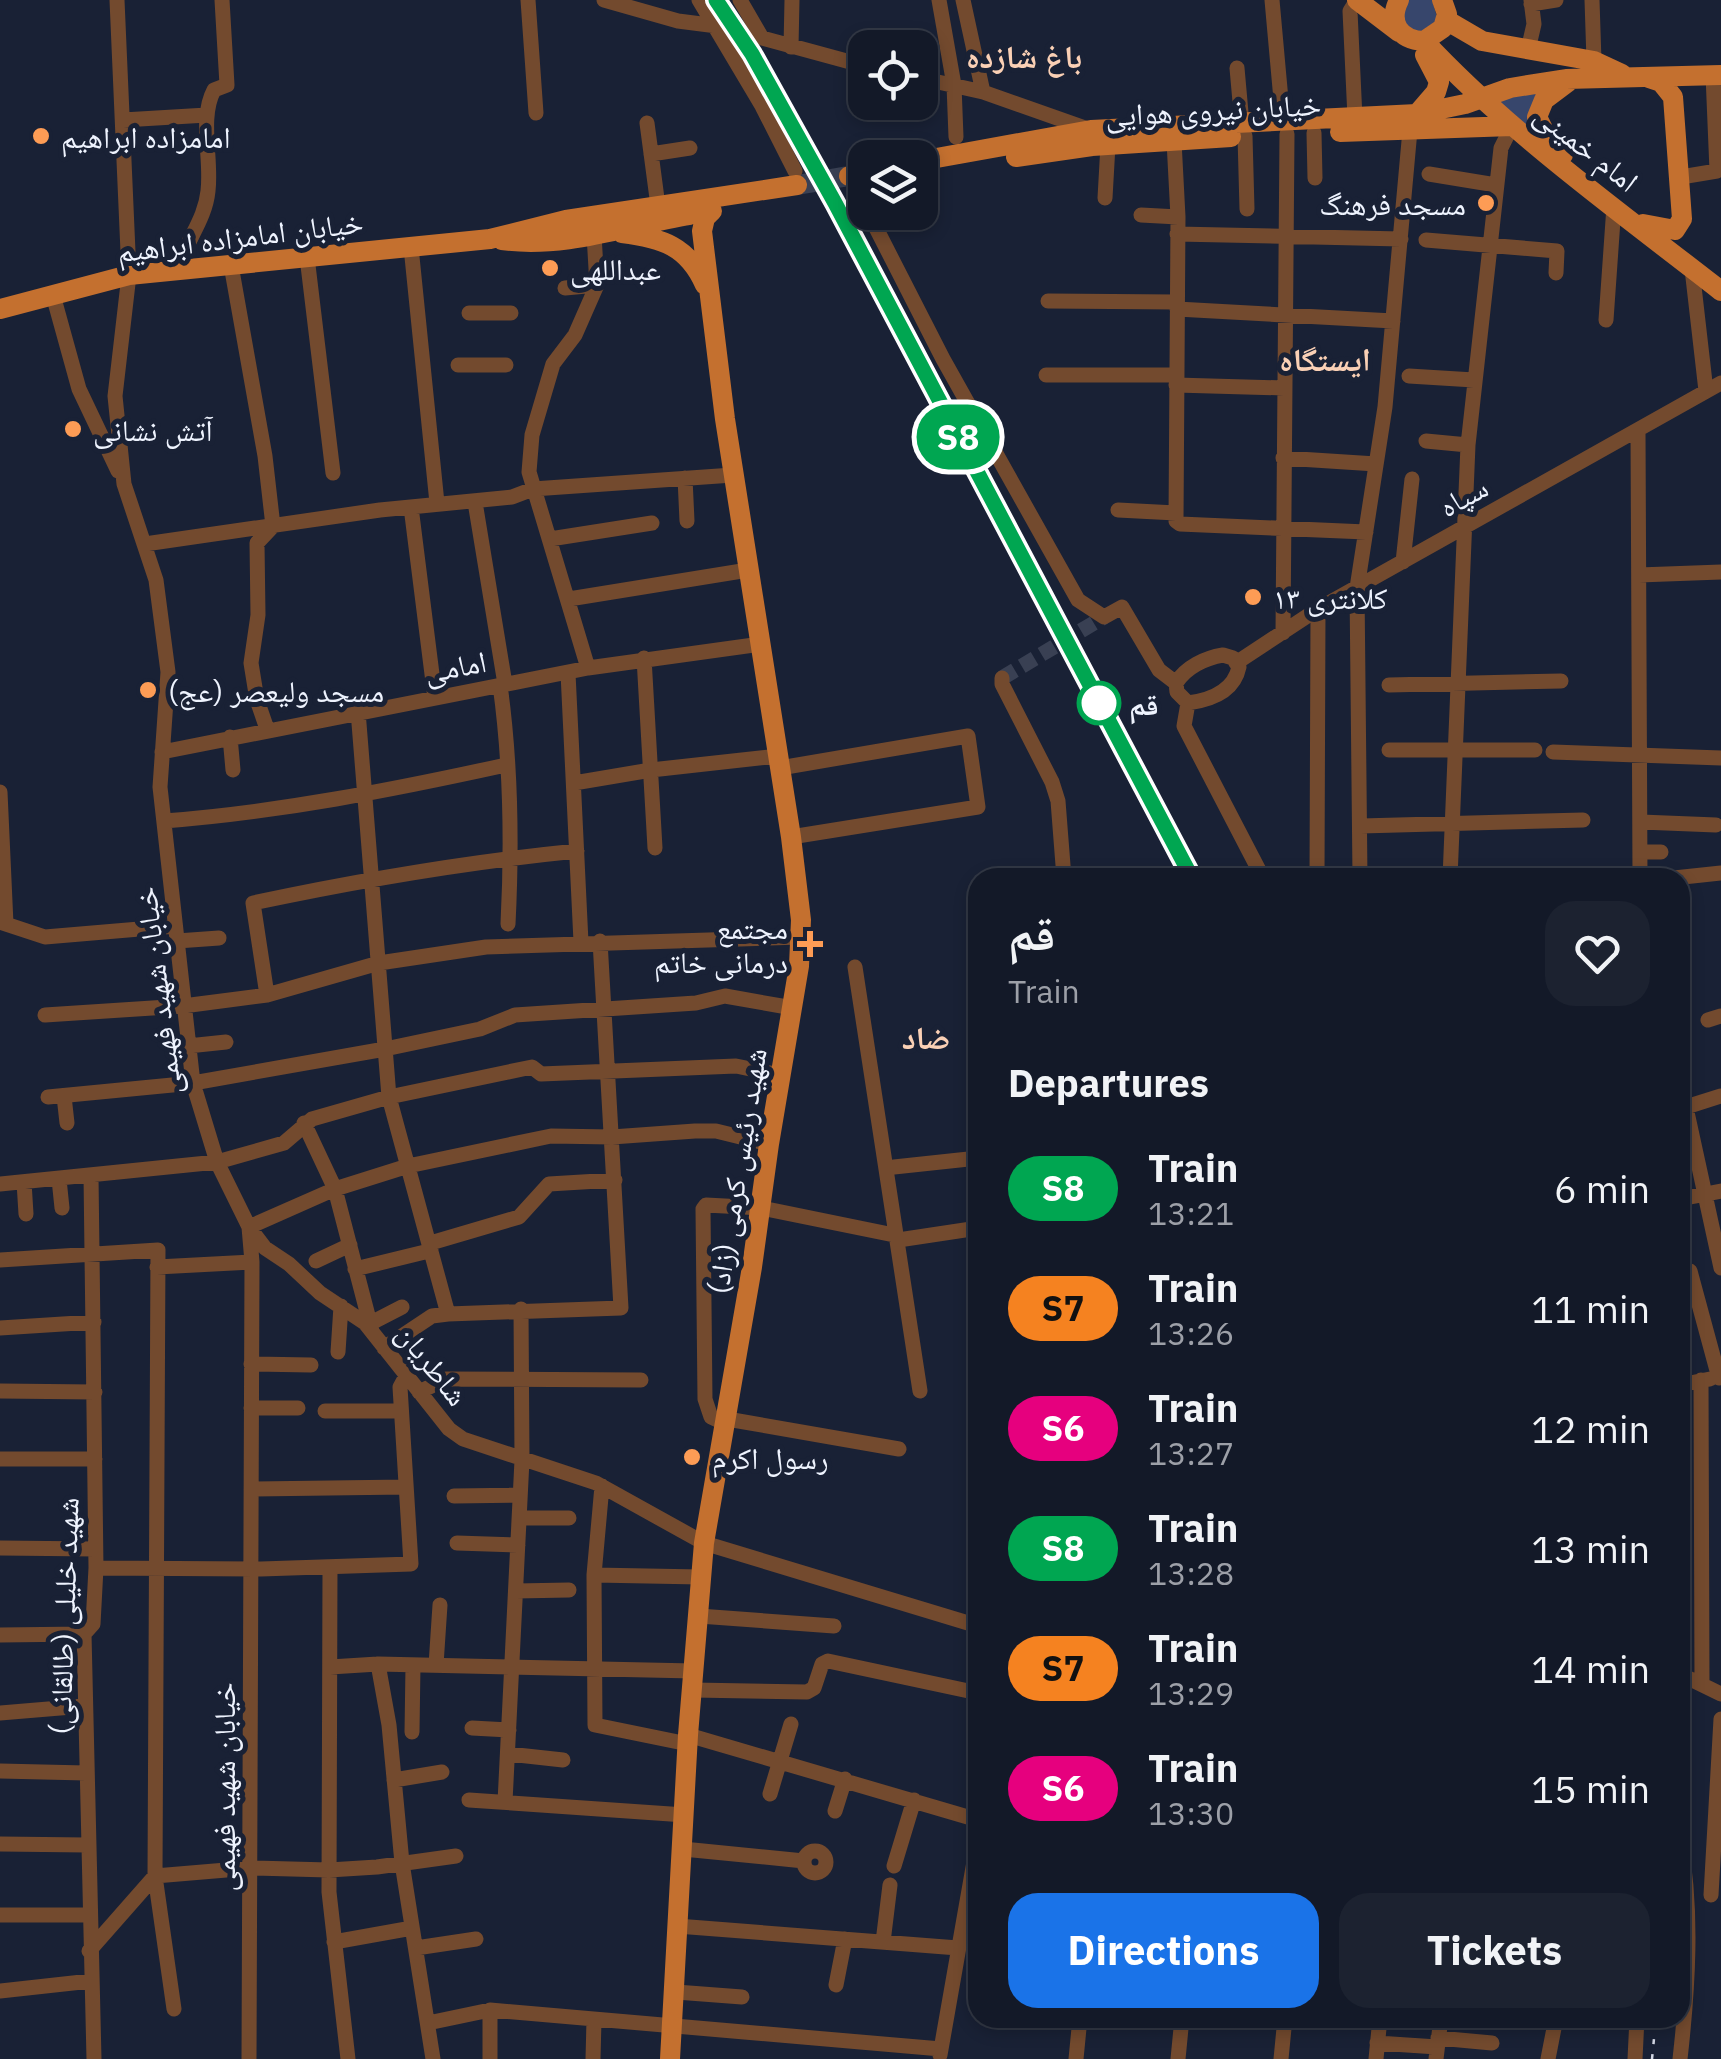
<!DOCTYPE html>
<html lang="en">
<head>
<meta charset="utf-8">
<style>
  body { margin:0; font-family:"IBM Plex Sans","Noto Naskh Arabic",sans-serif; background:#1c2230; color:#f1f3f6; height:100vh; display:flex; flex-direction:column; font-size:38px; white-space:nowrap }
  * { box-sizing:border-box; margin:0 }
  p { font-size:32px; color:#9da0a8 }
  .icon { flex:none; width:55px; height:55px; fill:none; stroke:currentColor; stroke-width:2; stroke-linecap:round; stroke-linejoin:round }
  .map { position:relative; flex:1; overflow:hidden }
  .details { position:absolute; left:968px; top:868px; width:722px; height:1160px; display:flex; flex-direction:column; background:#131928; border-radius:30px; box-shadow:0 5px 15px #0003,0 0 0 2px #323845 }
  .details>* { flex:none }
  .badge { padding:0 20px; border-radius:32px; font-size:35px; line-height:65px }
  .controls { position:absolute; left:848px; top:30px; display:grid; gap:20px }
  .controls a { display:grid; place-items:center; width:90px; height:90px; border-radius:20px; background:#131928; box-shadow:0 5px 15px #0003,0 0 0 2px #323845; font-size:50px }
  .map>.badge { position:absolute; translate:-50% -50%; box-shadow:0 0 0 5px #fff }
  h2 { padding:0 40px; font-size:38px; line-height:90px }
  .round { display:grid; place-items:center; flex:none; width:105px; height:105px; border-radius:30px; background:#1c2230 }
  .overview { display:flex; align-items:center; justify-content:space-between; height:170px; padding:0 40px }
  h1 { font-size:48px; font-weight:800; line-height:75px }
  .cta { display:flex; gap:20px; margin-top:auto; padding:20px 40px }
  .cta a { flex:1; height:115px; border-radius:30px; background:#1a73e8; color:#fff; font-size:40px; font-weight:800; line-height:115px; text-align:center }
  .cta a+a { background:#1c2230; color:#f1f3f6 }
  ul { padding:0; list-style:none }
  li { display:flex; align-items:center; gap:30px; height:120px; padding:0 40px }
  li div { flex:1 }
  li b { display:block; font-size:38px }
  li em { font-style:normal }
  li .badge { min-width:110px; font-weight:700; text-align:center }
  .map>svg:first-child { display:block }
  .green { fill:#37466c }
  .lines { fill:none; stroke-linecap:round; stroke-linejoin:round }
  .minor-tunnel { stroke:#394053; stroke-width:15; stroke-dasharray:15 8; stroke-linecap:butt }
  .major-tunnel { stroke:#394053; stroke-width:20; stroke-dasharray:20 10; stroke-linecap:butt }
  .minor { stroke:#734a2e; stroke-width:15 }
  .major { stroke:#c4702f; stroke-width:20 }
  .rail { stroke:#d2d7e4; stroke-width:2.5; stroke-dasharray:5 10; stroke-linecap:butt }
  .line-casing { stroke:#fff; stroke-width:22 }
  .line { stroke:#00a651; stroke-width:15 }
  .poi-dot { fill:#fd9c55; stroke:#192135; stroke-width:4 }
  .stop-dot { fill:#fff; stroke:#00a651; stroke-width:5 }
  .labels { text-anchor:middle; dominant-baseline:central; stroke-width:10; stroke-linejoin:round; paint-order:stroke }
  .street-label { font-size:30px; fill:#eef3fe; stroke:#192135 }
  .poi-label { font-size:30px; fill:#eef3fe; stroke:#192135; text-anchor:start }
  .stop-label { font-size:30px; font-weight:bold; fill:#eef3fe; stroke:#192135; text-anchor:start }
  .neighbourhood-label { font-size:32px; font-weight:bold; fill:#fad0b5; stroke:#192135 }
</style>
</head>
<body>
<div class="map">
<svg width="1721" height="2059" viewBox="0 0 1721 2059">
  <rect width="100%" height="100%" fill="#192135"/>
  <path class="green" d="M1408,0H1432L1438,20L1419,33L1404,24L1403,7Z
    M1545,89L1538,135L1498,101Z"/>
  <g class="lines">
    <path class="minor-tunnel" d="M1002,678L1104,617"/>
    <path class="major-tunnel" d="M797,185L849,176"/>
    <path class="minor" d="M117,0L129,275L115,396L124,484L156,580L168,672L160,787L193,1083L217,1162L249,1227L252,1262L249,2059
      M528,0L536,113
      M604,0L678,21L717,26
      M699,0L762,106L795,171
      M740,0L762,38L865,66
      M939,0L954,85L956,137
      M963,0L983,92
      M1272,0L1283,122
      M1592,0L1594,61
      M1531,4L1556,0
      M791,47L792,0
      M1528,50L1534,24L1531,0
      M1237,68L1242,124
      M920,78L983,92L1088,129
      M1355,118L1350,11L1357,0
      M123,120L207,115
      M647,123L658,206
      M1314,133L1315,178
      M1245,136L1247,209
      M1174,141L1178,217L1176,521L1180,524L1366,532
      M651,154L690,148
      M1429,174L1496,185
      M1681,177L1717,171L1713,75
      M1105,198L1108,145
      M1141,215L1178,217
      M873,222L943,359L1078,600L1104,617L1122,607L1159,670L1176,683
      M1177,234L1401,239
      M1426,240L1557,251L1556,273
      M411,247L437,503
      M307,257L333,473
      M231,265L265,456L273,526
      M1692,269L1706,391
      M178,271C185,241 205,221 208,191C212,159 199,118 214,90L227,85L222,0
      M565,288L597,285
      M53,295L79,389L118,471
      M1048,301L1176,302
      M1177,309L1393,321
      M469,313H511
      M1606,320L1614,206
      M458,365H506
      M1046,375H1175
      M1409,376L1474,380
      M1176,385L1284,388
      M1638,430L1640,878
      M1426,441L1468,445
      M1283,458L1376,464
      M685,478L687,521
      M475,502L505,684
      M411,507L435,698
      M1118,510L1176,513
      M550,539L652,523
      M145,544L380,510L512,497L533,489L733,475
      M1403,562L1412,479
      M1639,575L1721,572
      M569,599L748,570
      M1283,633L1287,134
      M1223,655L1233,658L1239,667C1234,691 1211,700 1188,703L1177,692L1176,683C1186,667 1205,658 1223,655Z
      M644,658L655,848
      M1236,663L1318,609L1721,383
      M588,668L529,472L532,435L553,364L575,335L597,285L594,235
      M568,673L581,942
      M1002,678V684L1052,782L1058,801L1064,878
      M500,685C511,764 512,845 508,924
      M1389,685L1561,681
      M1188,703L1184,726L1263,878
      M358,711L389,1097L448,1314
      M267,729L257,700L251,663L258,615L257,543L273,526
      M230,737L233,770
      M1389,750H1535
      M162,752L588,668L761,644
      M1553,752L1721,758
      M780,768L968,736L978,807L791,837
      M574,783L651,770L778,756
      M0,792L6,924
      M164,821C280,812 392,790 506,765
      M1641,822L1716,825
      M1361,826L1583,820
      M1640,852H1661
      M1317,878L1318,609
      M1360,878L1357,588L1385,407L1410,130
      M1450,878L1468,445L1501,148L1512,126
      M1674,878L1721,873
      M0,922L45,937L175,926
      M177,941L219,938
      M855,967L920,1391
      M267,995L253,903C361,880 467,862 577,851
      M45,1015L183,1006L267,995L379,963L486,947L800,937
      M1708,1020L1721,1016
      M188,1046L226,1042
      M1680,1080L1721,1268
      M64,1096L67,1123
      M48,1097L193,1083L385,1049L480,1029L515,1015L696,1003L725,996L793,1008
      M1686,1107L1721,1096
      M304,1123L335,1189L372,1331
      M769,1144L716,1131H695L612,1137L551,1136L408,1166L335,1189L249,1227L265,1248L289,1264L320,1293L365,1323L449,1429L463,1439L596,1483L704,1543L978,1626
      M894,1167L978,1158
      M91,1175L96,1568L93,1624L84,1634L94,2059
      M59,1179L62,1208
      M24,1182L26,1214
      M0,1184L217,1162L284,1143L312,1119L389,1097L532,1067L541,1074L736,1066L780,1075
      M1680,1199L1721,1191
      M905,1239L978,1228
      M0,1260L158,1250L155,1876L174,2009
      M316,1261L350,1245
      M157,1267L252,1262
      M355,1269L429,1251L434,1242L519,1217L549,1184L615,1180
      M1690,1271L1719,1378
      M371,1323L402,1307
      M0,1328L94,1322
      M384,1348L432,1316L448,1314L621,1308L600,941
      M338,1352L341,1306
      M251,1364L311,1365
      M1701,1380L1702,1684
      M1680,1385L1710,1379
      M0,1391L95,1392
      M419,1392L446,1379L641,1380
      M251,1408H298
      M325,1411H401
      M727,1419L899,1449
      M726,1424L711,1417L705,1399L703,1209L706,1205L762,1208L894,1235
      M0,1459H95
      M602,1486L594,1575L595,1725L688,1744
      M251,1489L406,1487
      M454,1496L520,1495
      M519,1518H569
      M457,1543L518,1545
      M0,1548L95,1549
      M330,1567L329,1892L348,2059
      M96,1568L261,1569L411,1564L400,1387L406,1376
      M594,1575L701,1577
      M516,1591L569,1590
      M699,1616L834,1626
      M0,1635L84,1634
      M378,1664L389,1725L402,1863L433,2059
      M436,1665L440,1605
      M330,1667L378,1664L694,1671
      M1680,1674L1721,1694
      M693,1690L807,1692L814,1688L822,1664L828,1661L978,1693
      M0,1713L84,1706
      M472,1728L509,1730
      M412,1732L413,1665
      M688,1735L978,1820
      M508,1754L563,1760
      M0,1771L86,1773
      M394,1780L442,1772
      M770,1794L791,1724
      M469,1800L685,1815
      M505,1802L522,1460L521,1309
      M835,1811L845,1779
      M1680,1840C1693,1911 1688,1988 1680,2059
      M0,1844L87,1845
      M683,1849L804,1861
      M804 1862a11 11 0 1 1 22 0a11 11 0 1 1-22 0Z
      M894,1866L914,1800
      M1711,1895L1721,1719
      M0,1915H88
      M677,1926L958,1948
      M334,1942L412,1928
      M883,1942L890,1885
      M416,1948L476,1939
      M89,1951L155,1876L250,1868L329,1870L377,1867L456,1856
      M836,1985L845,1939
      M0,1991L91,1981
      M676,1992L742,1997
      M428,2023L490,2010L941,2049
      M1438,2038L1492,2043
      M1377,2043L1437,2047
      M940,2055L978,1839
      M490,2059V2010
      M593,2059L594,2020
      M1076,2059L1080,2018
      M1178,2059L1182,2018
      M1281,2059L1285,2018
      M1376,2059L1380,2018
      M1436,2059L1441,2018
      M1548,2059L1556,2018
      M1635,2059L1637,2018"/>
    <path class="major" d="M1357,0L1399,32
      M1399,0C1388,22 1399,40 1424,41L1443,28L1447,14L1442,0
      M1446,20L1482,41L1594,61L1622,74
      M1424,41C1512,135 1620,212 1721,291
      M1417,114L1436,92L1439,82L1425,55
      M1340,132L1512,126
      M1563,155L1547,137L1537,117L1544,100L1568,82
      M1016,157L1092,146L1231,137
      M920,161L1091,130L1417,114L1465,104L1510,88L1566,79L1721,75
      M849,176L865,172
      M1643,224L1675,230L1682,219L1673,97L1661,82L1649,78
      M622,233C662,238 688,246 705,285
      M502,240C565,249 628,225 690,215
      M0,309L129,275L490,239L566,220L797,185
      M670,2059L688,1735L704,1543L752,1267L769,1144L799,966L801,920L791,837L725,419L702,231L705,218L712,211"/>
    <path class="rail" d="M716,0L752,54L835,203L1192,878
      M1652,2059L1656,2018"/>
  </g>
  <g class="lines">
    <defs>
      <path id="line" d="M716,0L752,54L835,203L1192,878"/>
    </defs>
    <use href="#line" class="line-casing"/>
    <use href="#line" class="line"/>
  </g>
  <g class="poi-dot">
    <circle cx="41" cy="136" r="10"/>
    <circle cx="1486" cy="203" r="10"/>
    <circle cx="550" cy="268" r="10"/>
    <circle cx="73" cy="429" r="10"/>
    <circle cx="1253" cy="597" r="10"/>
    <circle cx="148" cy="690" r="10"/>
    <path d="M805 929h10v10h10v10h-10v10h-10v-10h-10v-10h10z"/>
    <circle cx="692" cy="1457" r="10"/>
  </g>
  <circle class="stop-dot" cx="1099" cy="703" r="20"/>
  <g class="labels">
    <g class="street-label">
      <text transform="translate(1213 109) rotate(-3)">خیابان نیروی هوایی</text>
      <text transform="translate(1587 147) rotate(38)">امام خمینی</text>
      <text transform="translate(240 236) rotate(-7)">خیابان امامزاده ابراهیم</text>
      <text transform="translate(1463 496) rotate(-29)">سپاه</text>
      <text transform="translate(455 666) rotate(-11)">امامی</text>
      <text transform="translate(157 991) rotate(-97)">خیابان شهید فهیمی</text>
      <text transform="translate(736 1171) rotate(-81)">شهید رئیس کرمی (زاد)</text>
      <text transform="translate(433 1364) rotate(52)">شاطریان</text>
      <text transform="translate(63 1616) rotate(-88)">شهید خلیلی (طالقانی)</text>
      <text transform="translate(223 1787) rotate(-90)">خیابان شهید فهیمی</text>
    </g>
    <g class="poi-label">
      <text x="61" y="136">امامزاده ابراهیم</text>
      <text x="1466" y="203" text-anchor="end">مسجد فرهنگ</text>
      <text x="570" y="268">عبداللهی</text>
      <text x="93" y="429">آتش نشانی</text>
      <text x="1273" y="597">کلانتری ۱۳</text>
      <text x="168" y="690">مسجد ولیعصر (عج)</text>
      <text x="788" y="927" text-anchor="end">مجتمع<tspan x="788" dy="34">درمانی خاتم</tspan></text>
      <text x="712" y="1457">رسول اکرم</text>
    </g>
    <g class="stop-label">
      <text x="1129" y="703">قم</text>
    </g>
    <g class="neighbourhood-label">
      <text x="1024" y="56">باغ شازده</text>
      <text x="1325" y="359">ایستگاه</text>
      <text x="926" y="1037">ضاد</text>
    </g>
  </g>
</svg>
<div class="controls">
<a><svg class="icon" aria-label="locate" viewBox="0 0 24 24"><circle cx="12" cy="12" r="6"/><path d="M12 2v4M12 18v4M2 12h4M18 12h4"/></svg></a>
<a><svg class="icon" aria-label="layers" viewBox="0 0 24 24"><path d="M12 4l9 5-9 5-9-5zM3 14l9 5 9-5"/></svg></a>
</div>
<b class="badge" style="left:958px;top:437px;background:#00a651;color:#fff">S8</b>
<section class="details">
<div class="overview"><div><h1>قم</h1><p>Train</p></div><a class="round"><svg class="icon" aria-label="heart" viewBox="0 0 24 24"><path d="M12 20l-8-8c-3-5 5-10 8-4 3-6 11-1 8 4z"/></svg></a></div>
<h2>Departures</h2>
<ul>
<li><span class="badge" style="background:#00a651;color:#fff">S8</span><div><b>Train</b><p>13:21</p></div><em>6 min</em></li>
<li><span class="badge" style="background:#f58220;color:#111">S7</span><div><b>Train</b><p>13:26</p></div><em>11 min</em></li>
<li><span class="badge" style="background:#e6007e;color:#fff">S6</span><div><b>Train</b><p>13:27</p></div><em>12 min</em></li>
<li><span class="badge" style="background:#00a651;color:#fff">S8</span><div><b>Train</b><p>13:28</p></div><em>13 min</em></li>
<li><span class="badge" style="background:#f58220;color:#111">S7</span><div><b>Train</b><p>13:29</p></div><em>14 min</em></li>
<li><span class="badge" style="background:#e6007e;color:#fff">S6</span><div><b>Train</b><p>13:30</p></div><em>15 min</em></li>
</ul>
<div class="cta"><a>Directions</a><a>Tickets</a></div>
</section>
</div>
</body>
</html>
